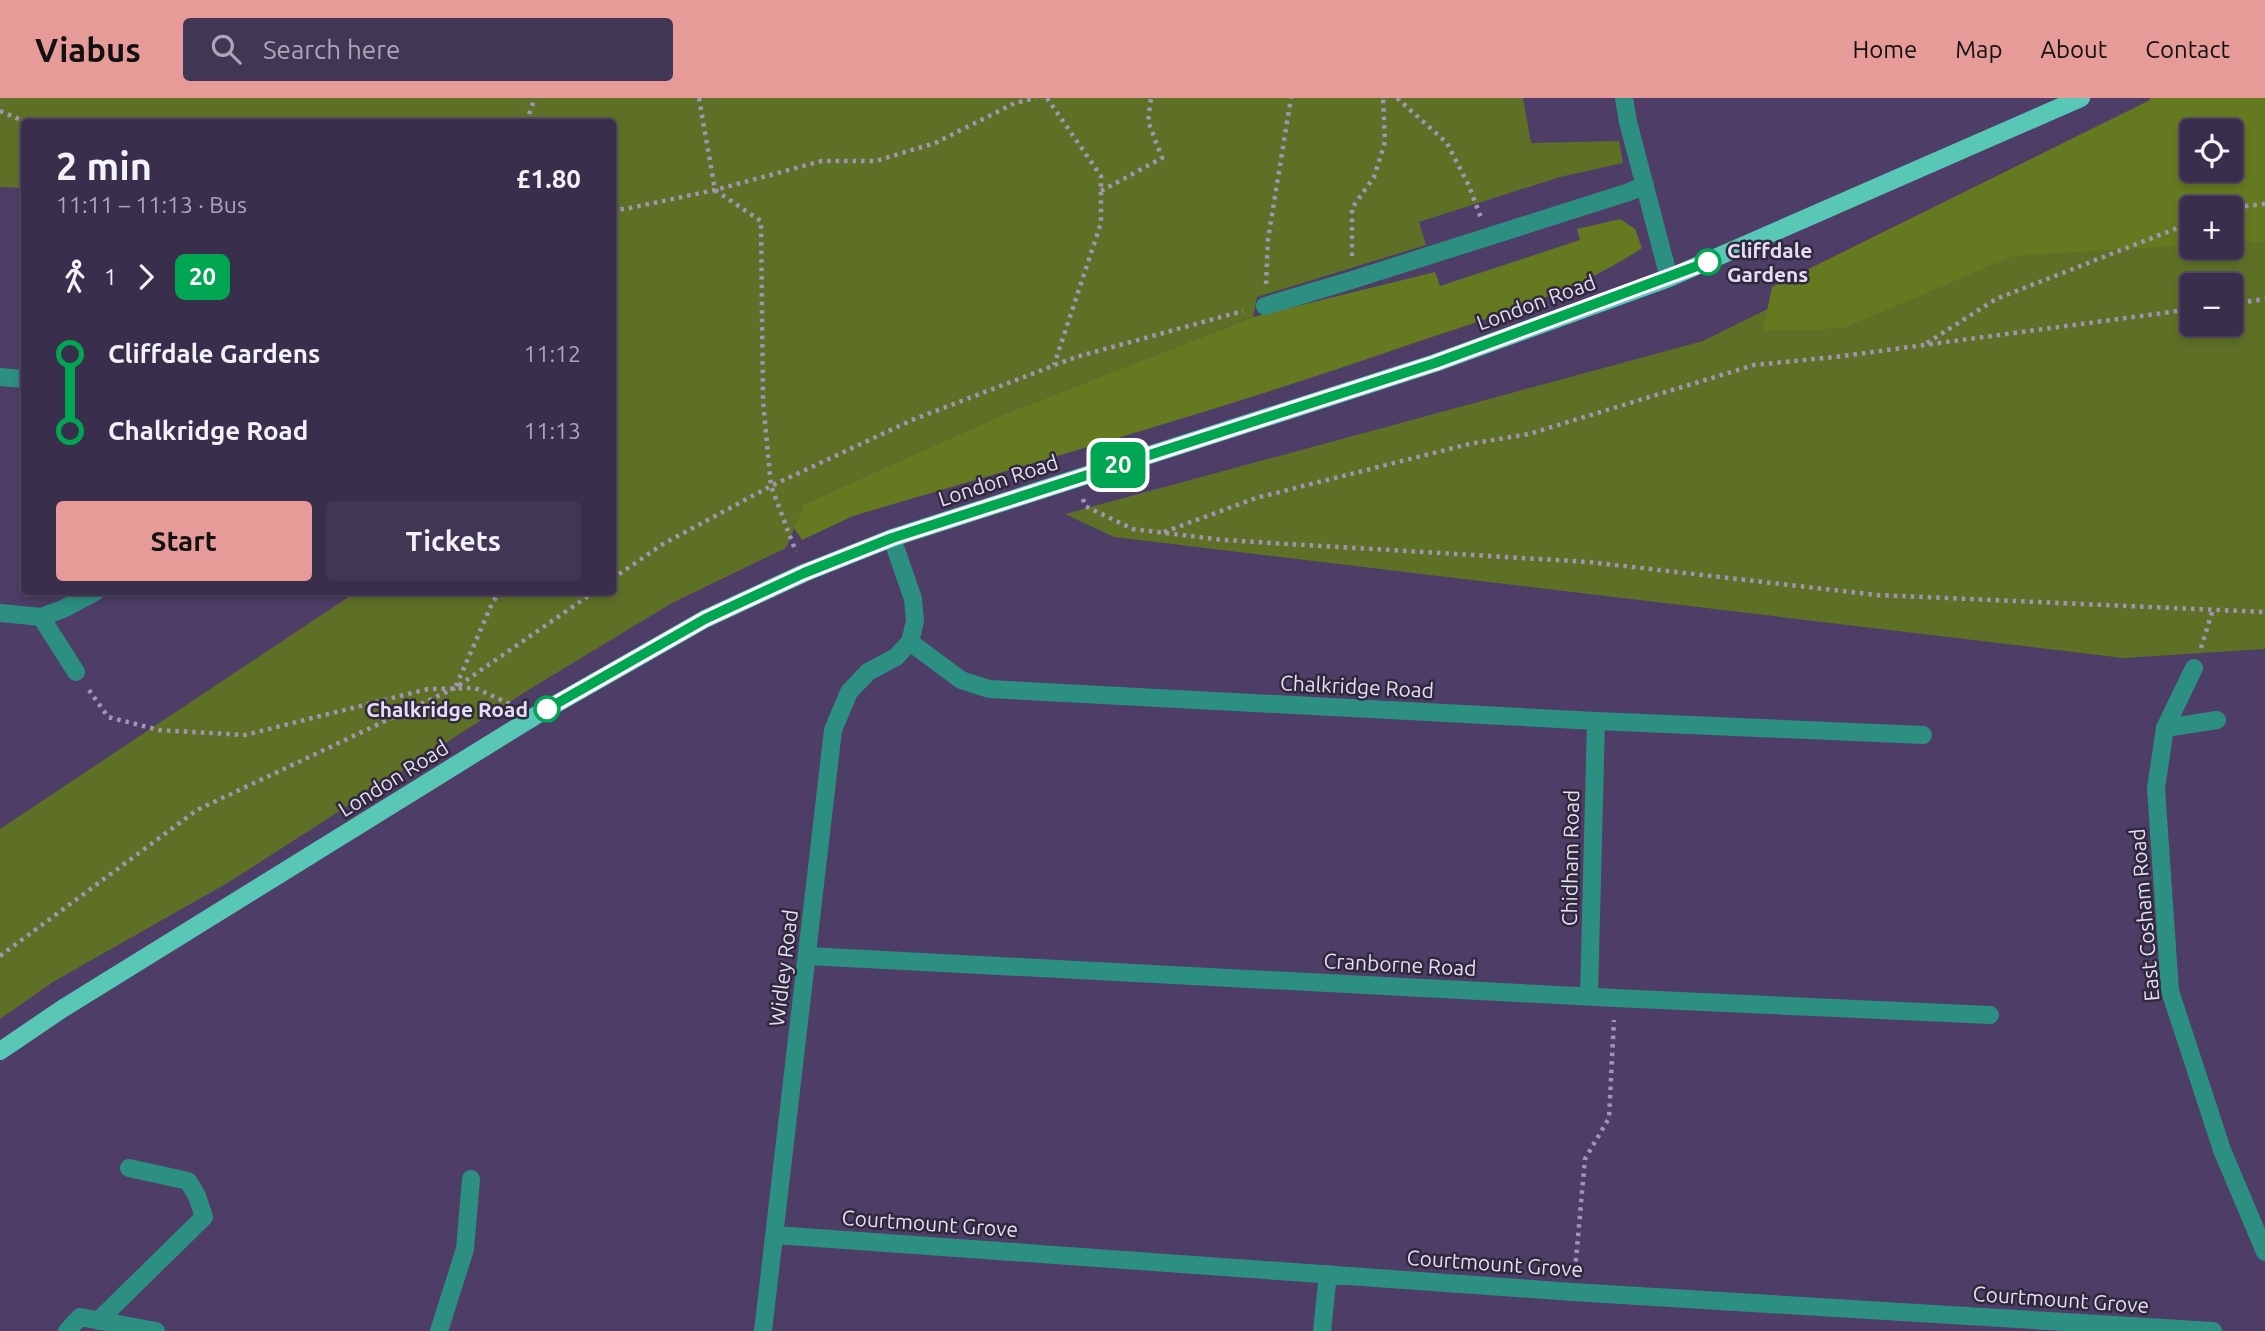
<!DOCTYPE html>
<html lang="en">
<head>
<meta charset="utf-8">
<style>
  body { margin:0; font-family:Ubuntu,sans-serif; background:#413654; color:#f1f3f6; height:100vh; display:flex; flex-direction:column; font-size:26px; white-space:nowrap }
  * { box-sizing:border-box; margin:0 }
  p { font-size:23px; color:#aba8b6 }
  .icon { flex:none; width:38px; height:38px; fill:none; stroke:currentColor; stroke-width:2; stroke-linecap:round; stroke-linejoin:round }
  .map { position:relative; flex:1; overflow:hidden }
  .details { position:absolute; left:21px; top:21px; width:595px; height:476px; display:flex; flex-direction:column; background:#3a2e4d; border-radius:7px; box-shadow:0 4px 10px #0003,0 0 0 2px #544a65 }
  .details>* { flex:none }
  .badge { padding:0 14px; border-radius:10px; font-size:24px; line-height:46px }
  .controls { position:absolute; left:2180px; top:21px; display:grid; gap:14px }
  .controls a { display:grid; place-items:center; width:63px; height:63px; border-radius:7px; background:#3a2e4d; box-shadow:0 4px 10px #0003,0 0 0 2px #544a65; font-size:35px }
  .map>.badge { position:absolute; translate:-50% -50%; box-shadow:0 0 0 4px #fff }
  .legs { display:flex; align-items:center; gap:10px; height:77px; padding:0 35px; font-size:23px }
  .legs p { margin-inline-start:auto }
  .summary { display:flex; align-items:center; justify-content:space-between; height:119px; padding:0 35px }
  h1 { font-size:38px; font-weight:600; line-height:52px }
  .action { display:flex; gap:14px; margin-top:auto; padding:14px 35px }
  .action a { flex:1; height:80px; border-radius:7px; background:#e69b98; color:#111; font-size:28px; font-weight:600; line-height:80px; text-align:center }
  .action a+a { background:#413654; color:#f1f3f6 }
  ul { padding:0 35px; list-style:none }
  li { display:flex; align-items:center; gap:24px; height:77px; font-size:26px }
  li i { display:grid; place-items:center; width:10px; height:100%; margin:0 9px; background:currentColor }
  li i::after { content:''; width:18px; height:18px; margin:-9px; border:5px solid; border-radius:50%; background:#3a2e4d }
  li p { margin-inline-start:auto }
  li:first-child i { background:linear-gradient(#0000 50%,currentColor 0) }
  li:last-child i { background:linear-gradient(currentColor 50%,#0000 0) }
  header { display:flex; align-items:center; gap:42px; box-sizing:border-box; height:98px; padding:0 35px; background:#e69b98; color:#111 }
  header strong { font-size:33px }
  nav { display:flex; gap:38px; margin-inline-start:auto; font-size:24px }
  .search { width:490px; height:63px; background:#413654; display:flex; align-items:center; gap:18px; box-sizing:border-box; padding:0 24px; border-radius:7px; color:#aba8b6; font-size:26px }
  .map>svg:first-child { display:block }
  .green { fill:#5e7026; fill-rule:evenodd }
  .forest { fill:#657920; fill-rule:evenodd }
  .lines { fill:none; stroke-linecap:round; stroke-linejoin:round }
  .path { stroke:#a194b5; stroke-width:4.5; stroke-dasharray:3.5 5; stroke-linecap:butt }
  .minor { stroke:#2c8f81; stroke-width:18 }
  .major { stroke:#59c7b6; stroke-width:18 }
  .line-1-casing { stroke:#fff; stroke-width:16 }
  .line-1 { stroke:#00a651; stroke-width:10 }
  .stop-1-dot { fill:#fff; stroke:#00a651; stroke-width:3.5 }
  .labels { text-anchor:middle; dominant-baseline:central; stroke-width:5; stroke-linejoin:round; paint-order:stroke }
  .stop-label { font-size:21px; font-weight:bold; fill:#e5dcf5; stroke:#30293c; text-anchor:start }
  .street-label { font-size:21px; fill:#e5dcf5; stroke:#30293c }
</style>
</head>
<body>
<header>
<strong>Viabus</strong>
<div class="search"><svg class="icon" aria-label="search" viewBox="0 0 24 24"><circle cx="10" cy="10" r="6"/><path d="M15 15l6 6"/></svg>Search here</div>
<nav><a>Home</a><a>Map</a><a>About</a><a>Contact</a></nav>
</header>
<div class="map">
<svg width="2265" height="1233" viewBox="0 0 2265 1233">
  <rect width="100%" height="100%" fill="#4e3d67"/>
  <path class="green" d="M0,0H1523L1531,45L1619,43L1623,65L1560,79L1419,124L1426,147L1257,199L1253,219L997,319L804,406L786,450L672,505L525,594L229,784L53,884L0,921V731L356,494H612V24H24V90L0,89Z
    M2192,0H2265V551L2123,560L1114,439L1065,416L1703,243ZM2193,33H2231V72H2193ZM2193,110H2231V149H2193ZM2193,187H2231V226H2193Z"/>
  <path class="forest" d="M2150,0H2265V143L2231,145V110H2193V147L2013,158L1844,230L1763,233L1772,189L2150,2ZM2193,33H2231V72H2193Z
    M1620,121L1635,131L1642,150C1572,197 1487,220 1408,247C1225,311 1038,363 853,418L802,442L794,430L804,406L997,319L1253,219L1435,174L1440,188L1580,142L1577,131Z"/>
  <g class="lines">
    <path class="path" d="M699,0L715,92L761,123L763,303L771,388L796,454
      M1047,0L1101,78V125L1054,267
      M1397,0L1447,45L1469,88L1481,120
      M0,13L26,24
      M526,24L535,0
      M1101,93L1162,60L1148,23L1151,0
      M2228,110L2265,106
      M612,112L625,111L715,92L822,63H876L935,45L1015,5L1036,0
      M1352,158V110L1374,79L1385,44L1383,0
      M1266,186L1268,141L1291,0
      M2231,206L2265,201
      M1927,245L1996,201L2193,124
      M1083,401L1085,408L1133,431L1223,442L1589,464L1877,497L2265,514
      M1164,434L1256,400L1469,346L1529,336L1754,267L1835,259L2193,211
      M612,481L663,446L771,388L912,322L1076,259L1243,213
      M2201,550L2213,511
      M456,588L491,508L499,494
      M89,592L108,619L159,632L245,637L428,591L475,590L510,606
      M0,858L197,712L455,590L594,494
      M1575,1172L1585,1061L1609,1020L1614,922"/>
    <path class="minor" d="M1624,0L1628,24L1669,180
      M1265,208L1352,182L1629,94L1645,87
      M0,279L24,281
      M892,440L913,501L915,523L910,544L961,582L989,591L1596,623L1923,637
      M0,515L41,519L63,511L95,494
      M41,519L76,574
      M2194,570L2165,630L2156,690L2170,893L2222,1052L2265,1154
      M2165,630L2217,622
      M808,858L1615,900L1990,917
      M1589,898L1596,623
      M775,1137L1573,1194L2213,1233
      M98,1223L204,1119L197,1098L188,1083L129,1070
      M67,1233L80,1219L156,1233
      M439,1233L465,1151L471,1081
      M763,1233L833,632L849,594L868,574L896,559L910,544
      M1322,1233L1328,1176"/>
    <path class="major" d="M0,953L62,911L535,618L705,521L804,475L892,440L1435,265L1669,180L2081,0"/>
  </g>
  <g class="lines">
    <defs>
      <path id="line-1" d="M547,611L705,521L804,475L892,440L1435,265L1708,164"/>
    </defs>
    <use href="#line-1" class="line-1-casing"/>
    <use href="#line-1" class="line-1"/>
  </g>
  <g class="stop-1-dot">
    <circle cx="1708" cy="164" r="12"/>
    <circle cx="547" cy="611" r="12"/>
  </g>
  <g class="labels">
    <g class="stop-label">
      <text x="1727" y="152">Cliffdale<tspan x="1727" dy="24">Gardens</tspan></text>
      <text x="528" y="611" text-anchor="end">Chalkridge Road</text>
    </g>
    <g class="street-label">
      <text transform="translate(1536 204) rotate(-20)">London Road</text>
      <text transform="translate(998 382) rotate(-18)">London Road</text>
      <text transform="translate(1357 588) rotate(3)">Chalkridge Road</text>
      <text transform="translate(393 680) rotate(-32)">London Road</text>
      <text transform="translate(1570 760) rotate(-89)">Chidham Road</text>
      <text transform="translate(2144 817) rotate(-95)">East Cosham Road</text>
      <text transform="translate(1400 866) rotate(3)">Cranborne Road</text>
      <text transform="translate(783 870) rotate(-83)">Widley Road</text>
      <text transform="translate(930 1125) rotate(4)">Courtmount Grove</text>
      <text transform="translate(1495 1165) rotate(4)">Courtmount Grove</text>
      <text transform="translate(2061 1201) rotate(4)">Courtmount Grove</text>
    </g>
  </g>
</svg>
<div class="controls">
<a><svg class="icon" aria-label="locate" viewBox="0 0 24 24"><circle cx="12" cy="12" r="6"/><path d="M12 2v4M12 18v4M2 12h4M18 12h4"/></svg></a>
<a>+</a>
<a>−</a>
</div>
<b class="badge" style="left:1118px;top:367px;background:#00a651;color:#fff">20</b>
<section class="details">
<div class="summary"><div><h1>2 min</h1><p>11:11 – 11:13 · Bus</p></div><b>£1.80</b></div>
<div class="legs"><svg class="icon" aria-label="walk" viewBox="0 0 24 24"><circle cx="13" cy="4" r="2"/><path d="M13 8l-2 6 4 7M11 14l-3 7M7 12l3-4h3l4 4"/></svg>1<svg class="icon" aria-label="forward" viewBox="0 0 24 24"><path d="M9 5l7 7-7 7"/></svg><b class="badge" style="background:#00a651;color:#fff">20</b></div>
<ul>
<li><i style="color:#00a651"></i><b>Cliffdale Gardens</b><p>11:12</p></li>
<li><i style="color:#00a651"></i><b>Chalkridge Road</b><p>11:13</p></li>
</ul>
<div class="action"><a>Start</a><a>Tickets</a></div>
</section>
</div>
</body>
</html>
